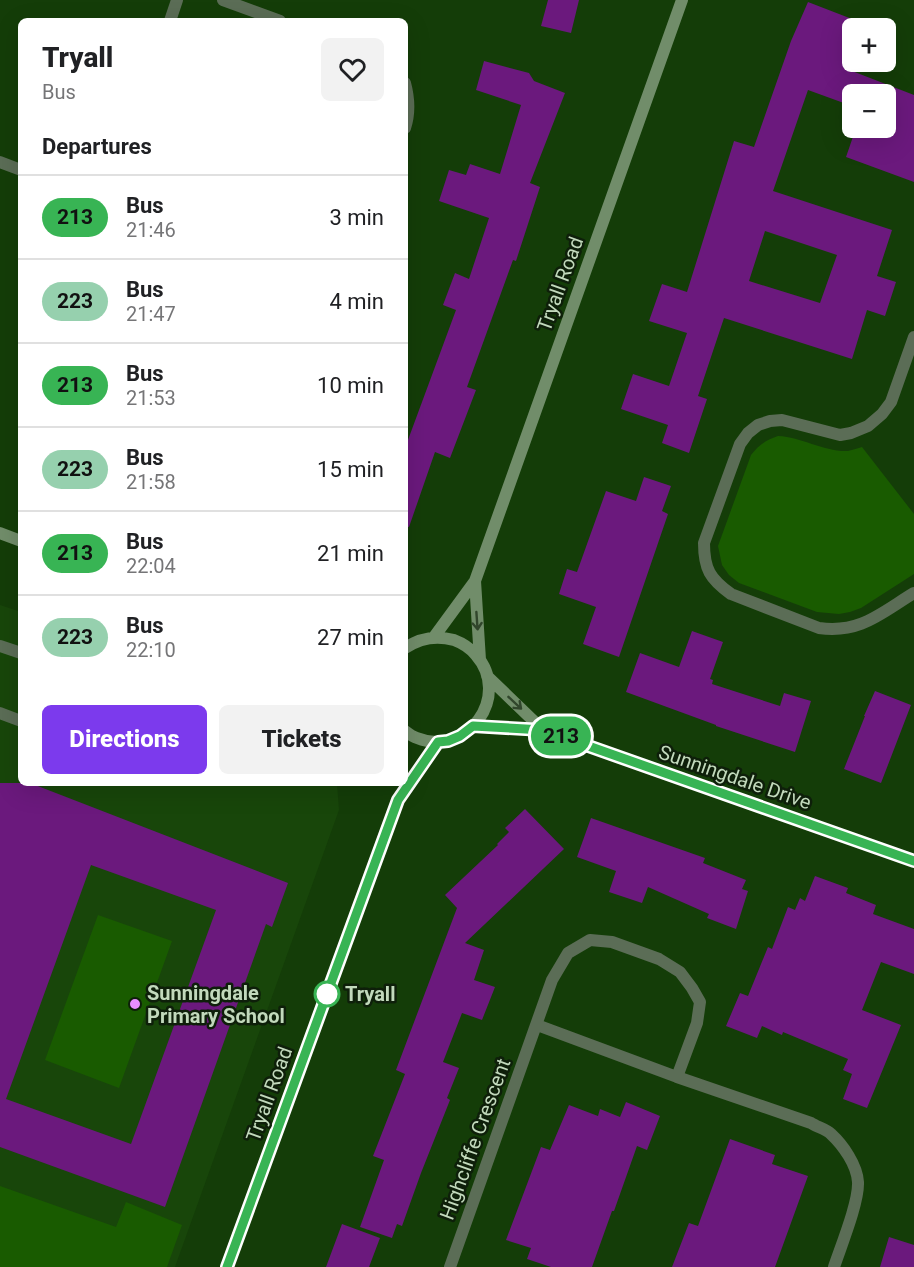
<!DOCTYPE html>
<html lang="en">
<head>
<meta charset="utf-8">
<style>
  body { margin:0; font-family:Roboto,sans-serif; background:#f2f2f2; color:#202124; height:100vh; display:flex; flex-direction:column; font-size:22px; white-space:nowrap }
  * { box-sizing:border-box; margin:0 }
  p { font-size:20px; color:#757577 }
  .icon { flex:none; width:33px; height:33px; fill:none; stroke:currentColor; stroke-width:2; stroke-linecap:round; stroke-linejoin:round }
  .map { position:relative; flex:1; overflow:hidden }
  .drawer { position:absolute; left:18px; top:18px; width:390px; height:768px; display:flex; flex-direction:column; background:#fff; border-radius:9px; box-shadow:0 6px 24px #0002 }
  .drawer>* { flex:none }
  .badge { padding:0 12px; border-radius:20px; font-size:21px; line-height:39px }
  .controls { position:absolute; left:842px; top:18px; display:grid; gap:12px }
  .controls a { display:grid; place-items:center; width:54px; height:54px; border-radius:9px; background:#fff; box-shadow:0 6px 24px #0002; font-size:30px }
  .map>.badge { position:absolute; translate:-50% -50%; box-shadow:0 0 0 3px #fff }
  h2 { padding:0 24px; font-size:22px; line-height:54px }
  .round { display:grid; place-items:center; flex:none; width:63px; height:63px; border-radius:9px; background:#f2f2f2 }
  .summary { display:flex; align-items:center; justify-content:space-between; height:102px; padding:0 24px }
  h1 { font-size:28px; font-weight:800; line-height:45px }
  .button { display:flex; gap:12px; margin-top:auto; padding:12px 24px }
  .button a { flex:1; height:69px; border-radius:9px; background:#7c3aed; color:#fff; font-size:24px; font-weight:800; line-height:69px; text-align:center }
  .button a+a { background:#f2f2f2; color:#202124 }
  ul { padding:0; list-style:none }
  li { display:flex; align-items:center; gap:18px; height:84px; padding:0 24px; border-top:2px solid #e0e0e0 }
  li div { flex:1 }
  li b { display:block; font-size:22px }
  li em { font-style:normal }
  li .badge { min-width:66px; font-weight:700; text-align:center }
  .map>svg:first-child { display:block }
  .built { fill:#18460a }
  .green { fill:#195b00 }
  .building { fill:#6b197d; fill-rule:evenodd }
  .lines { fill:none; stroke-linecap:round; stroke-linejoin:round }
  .lane { stroke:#5b6d56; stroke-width:12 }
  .street { stroke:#5b6d56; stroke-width:12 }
  .secondary { stroke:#718d6a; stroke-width:12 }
  .oneway { stroke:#31462c }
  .line-casing { stroke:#fff; stroke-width:14 }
  .line { stroke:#38b454; stroke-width:9 }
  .stop-dot { fill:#fff; stroke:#38b454; stroke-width:3 }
  .poi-dot { fill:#e88eff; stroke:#0e1f0a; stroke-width:2 }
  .labels { text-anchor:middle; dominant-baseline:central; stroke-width:5; stroke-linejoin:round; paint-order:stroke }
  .street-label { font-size:20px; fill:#c2d9bc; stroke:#0e1f0a }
  .poi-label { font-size:20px; font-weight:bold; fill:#c2d9bc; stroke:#0e1f0a; text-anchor:start }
  .stop-label { font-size:20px; font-weight:bold; fill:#c2d9bc; stroke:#0e1f0a; text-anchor:start }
</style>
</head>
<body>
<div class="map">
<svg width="914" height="1267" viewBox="0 0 914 1267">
  <rect width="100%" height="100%" fill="#143d08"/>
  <path class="built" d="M0,605L21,612V783H337L339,810L175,1267H0Z"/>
  <path class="green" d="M778,436C802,437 824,452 848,451C853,450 858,448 862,447L914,514V574L861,608L850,612L839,614L817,612L739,583L729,575L722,565L718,546L751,455C759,445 766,440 778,436Z
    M98,915L172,941L119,1088L45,1060Z
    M0,1186L116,1227L126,1202L182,1225L167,1267H0Z"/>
  <path class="building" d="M548,0H579L571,33L541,26Z
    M808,2L852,19V71L914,95V182L846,157L856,128H885V94H852V106L808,90L773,191L892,230L877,276L896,282L885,316L867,310L852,359L724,318L698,396L707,399L689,453L662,443L668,425L621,409L633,374L669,386L687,333L649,321L662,284L687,292L734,141L754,147L791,41ZM765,231L837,255L820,303L749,281Z
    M484,61L529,73L534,81L565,93L530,183L540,187L516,261L513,260L467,387L476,390L450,458L435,452L409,527L405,526V448L456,310L443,305L455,273L469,279L489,218L439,201L449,170L466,175L470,164L500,174L521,105L476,90Z
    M644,477L671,486L662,511L668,514L619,657L583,644L596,607L559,594L567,569L577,572L606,491L636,501Z
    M692,631L723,642L710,679L713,680L712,684L780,706L784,693L811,701L795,752L716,726V725L626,692L640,653L679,667Z
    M875,691L911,705L881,783L844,769L865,716H864Z
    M0,783H30L288,883L272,927L266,924L165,1207L0,1147ZM91,865L216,910L131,1144L6,1099Z
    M525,809L564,849L465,943L484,950L474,980L495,987L482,1020L462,1013L443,1062L459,1068L447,1098L450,1100L421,1173L402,1226L397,1224L392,1238L360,1227L384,1160L373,1156L405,1074L396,1070L457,908L445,895L498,845L497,844L509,832L505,828Z
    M591,818L705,858L703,863L746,880L742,889L748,891L736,929L707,918L709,914L648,887L642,903L609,892L616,871L577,857Z
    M815,876L848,888L846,893L876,905L873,914L914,929V974L881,962L862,1010L901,1025L867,1108L843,1099L852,1074L843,1070L848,1059L783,1032L782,1035L762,1026L757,1038L726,1026L740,993L748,996L768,947L772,949L788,907L795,910L800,898L805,901Z
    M626,1102L660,1116L647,1150L637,1146L614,1211H612L592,1267H551L527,1259L531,1248L506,1240L541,1147L550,1150L569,1105L598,1116L600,1109L620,1117Z
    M730,1139L775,1155L772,1164L808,1176L775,1267H672L689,1223L698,1226Z
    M342,1224L380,1238L369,1267H326Z
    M889,1237L914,1245V1267H880Z"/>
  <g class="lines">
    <path class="lane" d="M0,646L21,653
      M0,713L21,721"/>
    <path class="street" d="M223,0L280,21
      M170,21L177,0
      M405,83C409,98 410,113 405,128
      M0,162L21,170
      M914,337L891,402L882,414L868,426L851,433L840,435L782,420L770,421L758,425L748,433L740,444L704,543C704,569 710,579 731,594L819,628C860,634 881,613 914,593
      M537,1025L677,1077L811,1123C817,1127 826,1129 831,1134C843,1145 857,1165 858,1182C859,1202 841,1246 834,1267
      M450,1267L552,980L568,953L590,940L612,942L659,959L680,972L692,988L700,1002L697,1023L677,1077"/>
    <path class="secondary" d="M0,533L21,541
      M475,581L480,660
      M434,637L475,581L682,0
      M405,648C420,638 436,635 454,640C462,643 470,648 476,655C512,696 467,758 417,738C413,737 409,734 405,731
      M487,676L543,730
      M473,726L543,730L914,861
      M227,1267L398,800L438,742"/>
  </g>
  <defs><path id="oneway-shaft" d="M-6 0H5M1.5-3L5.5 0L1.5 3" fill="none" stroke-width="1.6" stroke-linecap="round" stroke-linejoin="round" transform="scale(1.5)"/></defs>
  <g class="oneway">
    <use href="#oneway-shaft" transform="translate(477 621) rotate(86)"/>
    <use href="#oneway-shaft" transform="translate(515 703) rotate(43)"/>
  </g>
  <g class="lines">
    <defs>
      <path id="line" d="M227,1267L398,800L438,742L448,741L460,736L473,726L543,730L914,861"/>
    </defs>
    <use href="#line" class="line-casing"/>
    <use href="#line" class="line"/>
  </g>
  <circle class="stop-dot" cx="327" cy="994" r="12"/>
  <circle class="poi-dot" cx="135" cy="1004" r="6"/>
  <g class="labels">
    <g class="street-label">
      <text transform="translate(560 284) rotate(-70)">Tryall Road</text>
      <text transform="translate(735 777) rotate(19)">Sunningdale Drive</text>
      <text transform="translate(269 1094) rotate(-70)">Tryall Road</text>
      <text transform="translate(475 1139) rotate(-70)">Highcliffe Crescent</text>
    </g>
    <g class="poi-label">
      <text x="147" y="993">Sunningdale<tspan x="147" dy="23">Primary School</tspan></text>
    </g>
    <g class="stop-label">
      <text x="345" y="994">Tryall</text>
    </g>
  </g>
</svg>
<div class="controls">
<a>+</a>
<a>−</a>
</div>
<b class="badge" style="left:561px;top:736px;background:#38b454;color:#111">213</b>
<section class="drawer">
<div class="summary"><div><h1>Tryall</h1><p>Bus</p></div><a class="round"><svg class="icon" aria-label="heart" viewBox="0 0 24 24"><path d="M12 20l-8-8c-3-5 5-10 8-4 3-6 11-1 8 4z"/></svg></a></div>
<h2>Departures</h2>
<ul>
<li><span class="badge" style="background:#38b454;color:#111">213</span><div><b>Bus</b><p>21:46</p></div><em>3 min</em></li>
<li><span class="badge" style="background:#96d0ae;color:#111">223</span><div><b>Bus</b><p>21:47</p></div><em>4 min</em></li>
<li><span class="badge" style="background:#38b454;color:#111">213</span><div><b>Bus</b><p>21:53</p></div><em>10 min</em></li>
<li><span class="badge" style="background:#96d0ae;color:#111">223</span><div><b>Bus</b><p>21:58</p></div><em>15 min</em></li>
<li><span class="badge" style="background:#38b454;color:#111">213</span><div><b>Bus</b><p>22:04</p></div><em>21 min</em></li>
<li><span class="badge" style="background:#96d0ae;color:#111">223</span><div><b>Bus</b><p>22:10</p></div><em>27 min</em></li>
</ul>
<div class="button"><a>Directions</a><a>Tickets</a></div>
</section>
</div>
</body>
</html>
